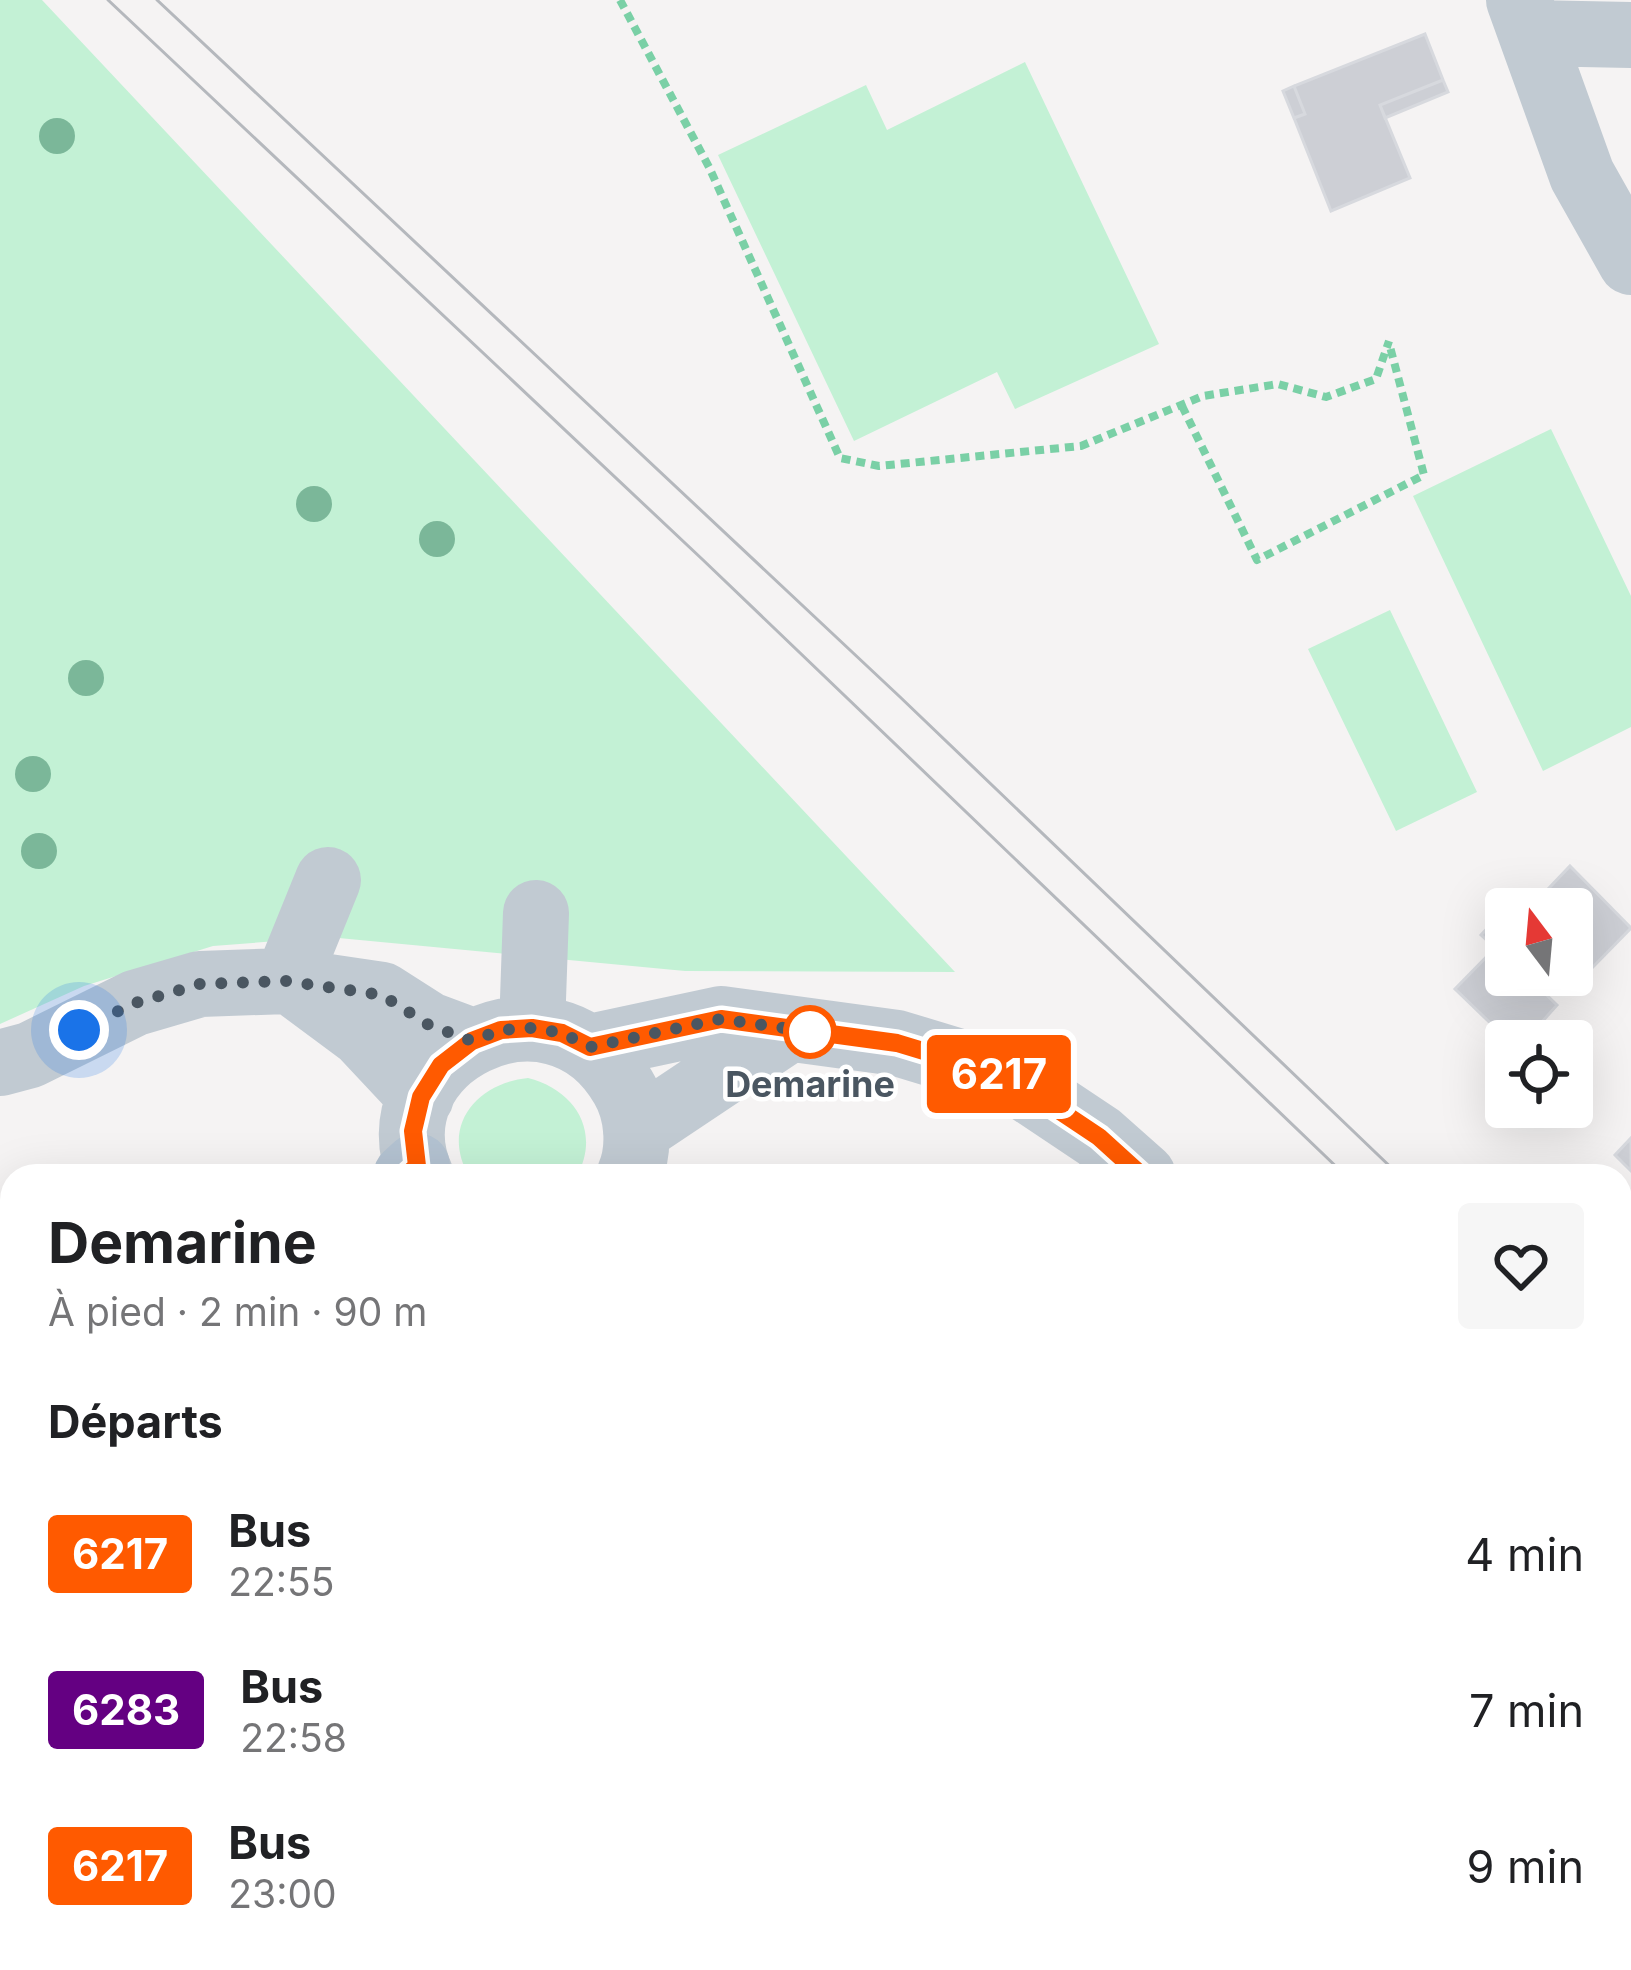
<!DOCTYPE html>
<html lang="fr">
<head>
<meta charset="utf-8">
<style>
  body { margin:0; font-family:Inter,sans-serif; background:#f6f6f6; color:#202124; height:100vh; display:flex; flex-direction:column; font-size:45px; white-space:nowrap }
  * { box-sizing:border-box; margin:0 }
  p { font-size:39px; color:#757577 }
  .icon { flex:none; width:66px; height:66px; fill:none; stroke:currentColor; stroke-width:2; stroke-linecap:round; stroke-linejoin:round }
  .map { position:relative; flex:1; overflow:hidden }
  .side { position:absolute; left:0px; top:1164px; width:1632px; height:807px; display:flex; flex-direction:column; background:#fff; border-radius:36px 36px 0 0; box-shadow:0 12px 48px #0002 }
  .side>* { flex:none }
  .badge { padding:0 24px; border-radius:9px; font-size:42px; line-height:78px }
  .needle { width:78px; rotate:344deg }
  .controls { position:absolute; left:1485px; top:888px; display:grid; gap:24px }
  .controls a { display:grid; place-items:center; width:108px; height:108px; border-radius:12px; background:#fff; box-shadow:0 12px 48px #0002; font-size:60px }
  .you { position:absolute; width:60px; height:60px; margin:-30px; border:9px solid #fff; border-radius:50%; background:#1a73e8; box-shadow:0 0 0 18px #1a73e833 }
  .map>.badge { position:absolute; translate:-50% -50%; box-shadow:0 0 0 6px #fff }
  h2 { padding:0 48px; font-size:45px; line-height:108px }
  .round { display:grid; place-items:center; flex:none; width:126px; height:126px; border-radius:12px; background:#f6f6f6 }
  .head { display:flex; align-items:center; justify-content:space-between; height:204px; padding:0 48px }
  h1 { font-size:57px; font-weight:700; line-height:90px }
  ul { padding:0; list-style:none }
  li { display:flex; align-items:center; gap:36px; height:156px; padding:0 48px }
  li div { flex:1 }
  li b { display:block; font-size:45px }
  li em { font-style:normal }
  li .badge { min-width:132px; font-weight:700; text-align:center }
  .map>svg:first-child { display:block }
  .green { fill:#c3f1d5 }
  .building { fill:#cdcfd5; stroke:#d7d9de; stroke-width:3 }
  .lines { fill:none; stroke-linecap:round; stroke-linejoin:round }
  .path { stroke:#7ad0a6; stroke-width:8; stroke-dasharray:9 6; stroke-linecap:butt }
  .minor { stroke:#c1cad2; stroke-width:66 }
  .major { stroke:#b3c2d1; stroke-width:66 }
  .tram { stroke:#b5b8bd; stroke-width:3 }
  .tree { fill:#7bb799 }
  .line-casing { stroke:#fff; stroke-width:27 }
  .line { stroke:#ff5a00; stroke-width:18 }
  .walk { stroke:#4a5661; stroke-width:12; stroke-dasharray:0 21.6 }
  .stop-dot { fill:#fff; stroke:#ff5a00; stroke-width:6 }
  .labels { text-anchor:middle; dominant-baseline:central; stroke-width:9; stroke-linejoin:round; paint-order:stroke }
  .stop-label { font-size:36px; font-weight:bold; fill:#4a5661; stroke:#fff }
</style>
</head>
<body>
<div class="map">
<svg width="1631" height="1970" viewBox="0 0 1631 1970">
  <rect width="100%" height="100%" fill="#f5f3f3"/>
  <path class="green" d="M0,0H42L955,972L685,971L328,937L213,946L84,986L0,1024Z
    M1025,62L1159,344L1015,409L997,372L854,441L718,155L866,85L887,130Z
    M1551,429L1631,596V727L1543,771L1413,496Z
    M1390,610L1477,792L1396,831L1308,649Z
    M528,1078C575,1090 601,1131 577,1176H469C440,1126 477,1083 528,1078Z"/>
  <path class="building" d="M1425,34L1443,80L1380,105L1410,178L1331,211L1294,118L1305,114L1294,86Z
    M1443,80L1448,92L1385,118L1380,105Z
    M1294,86L1305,114L1294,118L1283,91Z
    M1570,866L1631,928L1592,968L1572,949V909H1506V975H1518L1525,986L1531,980L1557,1005L1525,1041H1509L1455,989L1495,948L1481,935L1517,897L1529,909Z
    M1631,1138V1171L1615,1155Z
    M12,1827V1894L7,1899L0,1890V1837Z"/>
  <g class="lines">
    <path class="path" d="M620,0L709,167L840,458L879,466L1081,446L1203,396L1278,384L1326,397L1376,379L1389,341
      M1182,406L1257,560L1424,475L1389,343"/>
    <path class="minor" d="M1519,0L1582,175L1631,262
      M1532,33L1631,35
      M287,981L328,880
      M300,988L362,1034L421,1097
      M532,1028L536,913
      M590,1047L721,1019L897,1043L1009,1077L1099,1137L1143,1176
      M0,1063L30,1055L135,1003L200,984L287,981L382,995L429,1025L472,1041
      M636,1131L789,1029
      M421,1176C369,1060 551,962 623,1087C638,1112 641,1149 629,1176
      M1620,1587L1631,1594
      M0,1676L12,1681
      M401,1970L403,1959"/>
    <path class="major" d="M406,1176L417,1166
      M0,1269H12
      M0,1377L12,1378
      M0,1476L12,1477
      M1620,1748L1631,1755
      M1620,1870L1631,1877"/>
    <path class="tram" d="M108,0L702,559L1346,1176
      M157,0L899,696L1400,1176
      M1620,1387L1631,1397
      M1620,1439L1631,1449"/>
  </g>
  <g class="tree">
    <circle cx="57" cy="136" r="18"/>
    <circle cx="314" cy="504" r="18"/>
    <circle cx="437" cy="539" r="18"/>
    <circle cx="86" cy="678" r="18"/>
    <circle cx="33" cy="774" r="18"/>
    <circle cx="39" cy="851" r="18"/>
  </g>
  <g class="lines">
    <defs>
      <path id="line" d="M406,1176L417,1166L413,1131L421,1097L441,1065L472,1041L501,1030L532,1028L562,1033L590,1047L721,1019L897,1043L1009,1077L1099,1137L1142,1176"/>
    </defs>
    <use href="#line" class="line-casing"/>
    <use href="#line" class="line"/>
    <path class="walk" d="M79,1030L135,1003L200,984L286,981L382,995L429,1025L472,1041L501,1030L532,1028L562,1033L590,1047L721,1019L825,1034L810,1032"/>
  </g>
  <circle class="stop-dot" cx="810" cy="1032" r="24"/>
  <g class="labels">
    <g class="stop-label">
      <text x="810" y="1084">Demarine</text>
    </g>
  </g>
</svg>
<div class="controls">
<a><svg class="needle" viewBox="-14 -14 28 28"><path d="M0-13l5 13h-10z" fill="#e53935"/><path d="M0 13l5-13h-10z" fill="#757577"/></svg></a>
<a><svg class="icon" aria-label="locate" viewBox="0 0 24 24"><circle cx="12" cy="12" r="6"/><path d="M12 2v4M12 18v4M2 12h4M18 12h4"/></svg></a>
</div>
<div class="you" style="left:79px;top:1030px"></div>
<b class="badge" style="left:999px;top:1074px;background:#ff5a00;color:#fff">6217</b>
<section class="side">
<div class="head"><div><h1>Demarine</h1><p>À pied · 2 min · 90 m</p></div><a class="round"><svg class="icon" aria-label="heart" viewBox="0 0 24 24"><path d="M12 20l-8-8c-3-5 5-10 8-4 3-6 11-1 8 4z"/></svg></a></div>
<h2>Départs</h2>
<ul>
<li><span class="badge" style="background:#ff5a00;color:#fff">6217</span><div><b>Bus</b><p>22:55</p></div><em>4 min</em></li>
<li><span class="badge" style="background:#640082;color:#fff">6283</span><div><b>Bus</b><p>22:58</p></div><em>7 min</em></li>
<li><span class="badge" style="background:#ff5a00;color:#fff">6217</span><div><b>Bus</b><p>23:00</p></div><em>9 min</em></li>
</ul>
</section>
</div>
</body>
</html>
